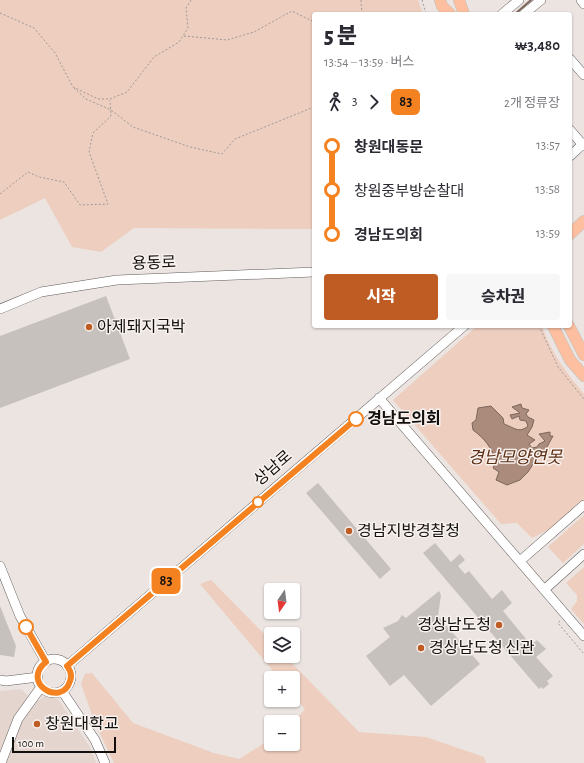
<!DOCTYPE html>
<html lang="ko">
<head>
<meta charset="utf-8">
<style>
  body { margin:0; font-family:"Alegreya Sans","Noto Sans KR",sans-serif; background:#f7f7f7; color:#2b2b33; height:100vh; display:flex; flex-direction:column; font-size:15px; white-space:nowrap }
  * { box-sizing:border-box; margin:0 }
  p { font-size:13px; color:#7c7c81 }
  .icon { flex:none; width:22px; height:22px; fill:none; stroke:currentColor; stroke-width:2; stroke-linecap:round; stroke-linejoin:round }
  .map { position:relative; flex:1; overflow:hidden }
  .drawer { position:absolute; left:312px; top:12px; width:260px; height:316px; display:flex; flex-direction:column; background:#fff; border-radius:4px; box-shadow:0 1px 3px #0004 }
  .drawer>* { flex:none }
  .badge { padding:0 8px; border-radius:6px; font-size:14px; line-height:26px }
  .needle { width:26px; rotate:194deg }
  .fabs { position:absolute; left:264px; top:583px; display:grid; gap:8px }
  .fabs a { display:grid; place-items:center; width:36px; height:36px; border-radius:4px; background:#fff; box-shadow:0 1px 3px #0004; font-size:20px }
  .scale { position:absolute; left:12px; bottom:10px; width:104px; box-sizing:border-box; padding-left:4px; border:2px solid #12100f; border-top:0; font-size:11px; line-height:14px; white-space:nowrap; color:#12100f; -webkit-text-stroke:3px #f8f1ee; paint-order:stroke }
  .map>.badge { position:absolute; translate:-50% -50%; box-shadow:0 0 0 2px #fff }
  .legs { display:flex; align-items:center; gap:6px; height:44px; padding:0 12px; font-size:13px }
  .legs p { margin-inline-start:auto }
  .summary { display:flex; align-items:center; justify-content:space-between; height:68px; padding:0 12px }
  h1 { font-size:22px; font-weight:800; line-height:30px }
  .primary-button { display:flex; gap:8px; margin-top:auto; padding:8px 12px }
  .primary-button a { flex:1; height:46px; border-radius:4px; background:#bf5c23; color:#fff; font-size:16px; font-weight:800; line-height:46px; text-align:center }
  .primary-button a+a { background:#f7f7f7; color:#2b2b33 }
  ul { padding:0 12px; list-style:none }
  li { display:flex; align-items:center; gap:14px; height:44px; font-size:15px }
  li i { display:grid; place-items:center; width:6px; height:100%; margin:0 5px; background:currentColor }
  li i::after { content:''; width:10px; height:10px; margin:-5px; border:3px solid; border-radius:50%; background:#fff }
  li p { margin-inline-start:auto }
  li:first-child i { background:linear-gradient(#0000 50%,currentColor 0) }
  li:last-child i { background:linear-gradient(currentColor 50%,#0000 0) }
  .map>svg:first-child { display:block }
  .built { fill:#e4d6cf }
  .green { fill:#edcebf }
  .water { fill:#ab8b7b; stroke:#7d665b }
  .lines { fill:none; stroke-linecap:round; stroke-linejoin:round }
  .stream { stroke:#7d665b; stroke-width:2 }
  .building { fill:#c7c1be }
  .minor-casing { stroke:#625c5a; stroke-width:10 }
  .major-casing { stroke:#c1c1c1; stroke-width:12 }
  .path { stroke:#9f9a98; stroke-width:1; stroke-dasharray:2 2; stroke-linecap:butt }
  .minor { stroke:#fff; stroke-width:9 }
  .major { stroke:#fdbf9f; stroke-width:11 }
  .line-1-casing { stroke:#fff; stroke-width:9 }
  .line-1 { stroke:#f58220; stroke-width:6 }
  .poi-dot { fill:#bf5c23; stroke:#f8f1ee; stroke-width:1.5 }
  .stop-1-dot { fill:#fff; stroke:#f58220; stroke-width:2 }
  .labels { text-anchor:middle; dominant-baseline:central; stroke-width:3; stroke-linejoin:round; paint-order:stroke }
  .street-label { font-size:16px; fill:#12100f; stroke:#f8f1ee }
  .poi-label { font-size:16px; fill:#12100f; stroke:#f8f1ee; text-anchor:start }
  .stop-label { font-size:16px; font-weight:bold; fill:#12100f; stroke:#f8f1ee; text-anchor:start }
  .water-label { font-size:17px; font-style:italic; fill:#5d2f17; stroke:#f8f1ee }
</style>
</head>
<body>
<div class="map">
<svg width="584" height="763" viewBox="0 0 584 763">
  <rect width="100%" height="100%" fill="#ebe4e1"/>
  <path class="built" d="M21,689L28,696L38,701L45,696H50L58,699L90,747L96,763H0V691Z"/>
  <path class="green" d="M0,0H418L423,14H314V229L134,228L101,252L72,247L45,198L0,220Z
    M477,326H542C550,351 567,374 584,394V499L554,527L532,538L517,523L501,524L393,400Z
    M584,515V544L563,563L548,547Z
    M584,567V624L571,609L577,601V595L566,583Z
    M211,580L271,641V656H285L359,732L426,737L484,757L486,763H114L95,723L81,684L85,674L92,673L133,723L214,753L239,759L271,739V744H293V723L305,709L293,695V678H279L200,584Z"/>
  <path class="water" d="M521,404L522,408L529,410L526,414L528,417L534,420L532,427L527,435L535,440L529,444L532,448L537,447L539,444L545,441L539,434L550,432V436H553L541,458L540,453L528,472L520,480L507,485L496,480L499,472L493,468L496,461C491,447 485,439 473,430L472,423L476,420L478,408L491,406L503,418L504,424C513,427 519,434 528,426L526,421L520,420L519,416L512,419L510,415L520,413L512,407Z"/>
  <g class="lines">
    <path class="stream" d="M515,14L531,0"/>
  </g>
  <path class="building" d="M106,296L130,359L0,408V336Z
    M318,483L391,569L380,579L306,493Z
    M435,543L451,562L460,554L465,560L458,566L465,574L469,571L492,599L502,590L512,603L503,611L531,645L537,640L546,649L536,657L553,676L547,681L549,684L543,689L541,687L539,689L423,553Z
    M439,591L441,595L438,616L480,664L431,706L404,675L390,686L366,656L390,637L383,628L398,621L402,615L406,618Z
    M0,606L16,646L14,657L0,655Z"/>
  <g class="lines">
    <defs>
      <path id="minor" d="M581,0L584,4
        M502,14L519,0
        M524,14L541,0
        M570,59L584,75
        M570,130L584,146
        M570,156L584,143
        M0,309L41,292L117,280L314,272
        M379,398L584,636
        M520,561L584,505
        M0,566L20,616L46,662
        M544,590L584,554
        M37 676a17 17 0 1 1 34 0a17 17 0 1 1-34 0Z
        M67,666L464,326
        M0,680L6,681L38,677
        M62,691L95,740L105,763
        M1,763L18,719L41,687"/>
      <path id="major" d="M440,0L442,6L450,14
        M459,0L464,14
        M570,234L584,221
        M553,326L570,360L584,376
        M569,326L584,355"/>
    </defs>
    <use href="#minor" class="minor-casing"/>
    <use href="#major" class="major-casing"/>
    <path class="path" d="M361,0L362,14
      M422,0L426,14
      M0,13L34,28L55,53L73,87L98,99H110L127,92L154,57L179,42L188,28L186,8L191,0
      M184,36L227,40L254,32L292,11L314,22
      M74,88L86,99L111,110L133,127L190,147L222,154L235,139L314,107
      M0,194L28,172L39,177L64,182L80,205L108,204L89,152L93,133L111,116L110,100
      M539,326L558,367L584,399
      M560,621L558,623L584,654"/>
    <use href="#minor" class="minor"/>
    <use href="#major" class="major"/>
  </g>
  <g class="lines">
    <defs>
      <path id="line-1" d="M26,627L46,662C20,683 62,708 70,681C72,676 71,671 67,666L356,419"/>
    </defs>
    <use href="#line-1" class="line-1-casing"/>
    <use href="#line-1" class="line-1"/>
  </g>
  <g class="poi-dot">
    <circle cx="89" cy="327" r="4"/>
    <circle cx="349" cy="531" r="4"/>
    <circle cx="499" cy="625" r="4"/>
    <circle cx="421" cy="648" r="4"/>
    <circle cx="37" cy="724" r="4"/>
  </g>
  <g class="stop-1-dot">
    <circle cx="356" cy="419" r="7"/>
    <circle cx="258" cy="502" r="5"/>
    <circle cx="26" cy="627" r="7"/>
  </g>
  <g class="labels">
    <g class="street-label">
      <text transform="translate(154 263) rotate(-2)">용동로</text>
      <text transform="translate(273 468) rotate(-41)">상남로</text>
    </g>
    <g class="poi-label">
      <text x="97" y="327">아제돼지국박</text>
      <text x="357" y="531">경남지방경찰청</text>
      <text x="491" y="625" text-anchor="end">경상남도청</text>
      <text x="429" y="648">경상남도청 신관</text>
      <text x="45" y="724">창원대학교</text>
    </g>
    <g class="stop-label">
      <text x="367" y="419">경남도의회</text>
    </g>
    <g class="water-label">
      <text x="515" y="457">경남모양연못</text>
    </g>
  </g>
</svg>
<div class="fabs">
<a><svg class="needle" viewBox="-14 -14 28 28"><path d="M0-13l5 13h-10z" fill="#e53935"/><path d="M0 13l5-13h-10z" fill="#7c7c81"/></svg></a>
<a><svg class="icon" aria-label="layers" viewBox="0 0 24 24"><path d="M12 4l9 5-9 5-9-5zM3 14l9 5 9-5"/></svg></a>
<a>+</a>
<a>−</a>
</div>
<div class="scale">100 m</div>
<b class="badge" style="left:166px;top:581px;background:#f58220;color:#111">83</b>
<section class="drawer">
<div class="summary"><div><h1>5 분</h1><p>13:54 – 13:59 · 버스</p></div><b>₩3,480</b></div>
<div class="legs"><svg class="icon" aria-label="walk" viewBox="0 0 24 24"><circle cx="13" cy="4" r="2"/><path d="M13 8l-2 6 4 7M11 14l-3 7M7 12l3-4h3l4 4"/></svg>3<svg class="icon" aria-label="forward" viewBox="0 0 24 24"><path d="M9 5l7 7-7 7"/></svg><b class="badge" style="background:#f58220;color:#111">83</b><p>2개 정류장</p></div>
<ul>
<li><i style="color:#f58220"></i><b>창원대동문</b><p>13:57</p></li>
<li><i style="color:#f58220"></i><span>창원중부방순찰대</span><p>13:58</p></li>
<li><i style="color:#f58220"></i><b>경남도의회</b><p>13:59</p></li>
</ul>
<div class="primary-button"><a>시작</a><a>승차권</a></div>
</section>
</div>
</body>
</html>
